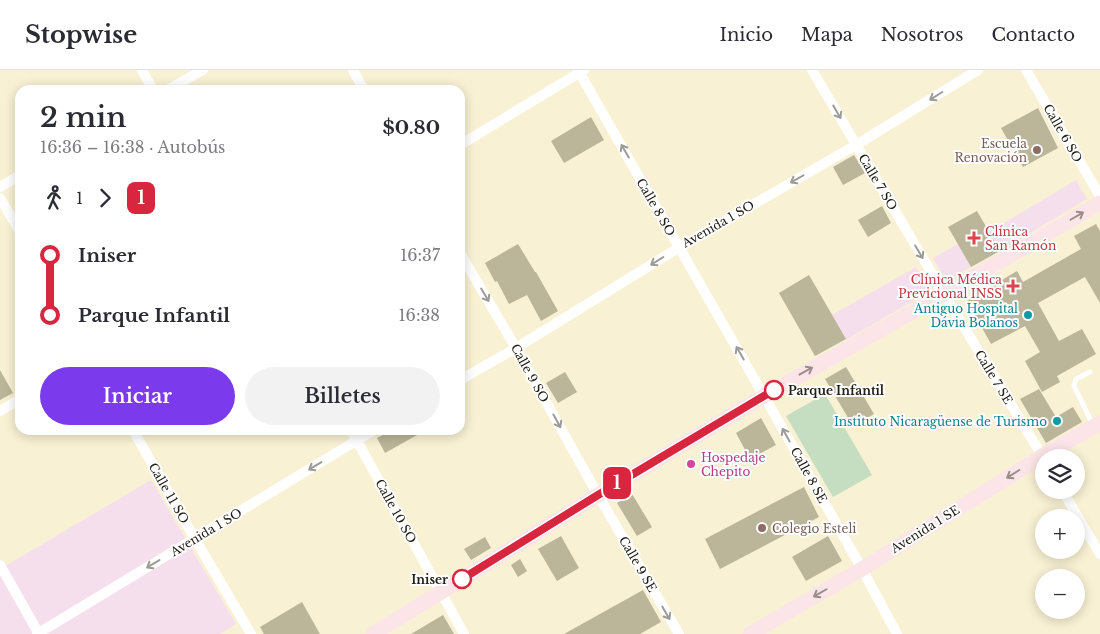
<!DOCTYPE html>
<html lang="es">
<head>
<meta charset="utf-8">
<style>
  body { margin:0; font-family:"Libre Baskerville",serif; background:#f2f2f3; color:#2b2b33; height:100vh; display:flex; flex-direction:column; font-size:19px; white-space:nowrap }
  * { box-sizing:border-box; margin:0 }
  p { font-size:16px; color:#7c7c81 }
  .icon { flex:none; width:28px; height:28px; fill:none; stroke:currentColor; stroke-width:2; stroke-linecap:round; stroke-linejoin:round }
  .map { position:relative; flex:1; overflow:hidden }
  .panel { position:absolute; left:15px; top:15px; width:450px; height:350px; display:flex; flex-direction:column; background:#fff; border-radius:15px; box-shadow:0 2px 12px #0003 }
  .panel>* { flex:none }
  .badge { padding:0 10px; border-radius:8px; font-size:18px; line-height:32px }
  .tools { position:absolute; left:1035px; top:379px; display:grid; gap:10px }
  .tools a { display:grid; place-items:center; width:50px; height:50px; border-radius:50%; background:#fff; box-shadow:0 2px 12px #0003; font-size:25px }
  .map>.badge { position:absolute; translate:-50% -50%; box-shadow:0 0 0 2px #fff }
  .legs { display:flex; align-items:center; gap:8px; height:55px; padding:0 25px; font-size:16px }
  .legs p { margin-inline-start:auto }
  .headline { display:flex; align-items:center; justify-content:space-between; height:85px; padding:0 25px }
  h1 { font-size:28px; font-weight:600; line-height:38px }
  .action { display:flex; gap:10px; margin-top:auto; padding:10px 25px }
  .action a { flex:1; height:58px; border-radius:30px; background:#7c3aed; color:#fff; font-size:20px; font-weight:600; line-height:58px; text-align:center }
  .action a+a { background:#f2f2f3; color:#2b2b33 }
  ul { padding:0 25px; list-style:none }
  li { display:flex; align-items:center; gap:18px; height:60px; font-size:19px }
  li i { display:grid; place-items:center; width:8px; height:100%; margin:0 6px; background:currentColor }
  li i::after { content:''; width:12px; height:12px; margin:-6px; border:4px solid; border-radius:50%; background:#fff }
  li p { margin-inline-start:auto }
  li:first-child i { background:linear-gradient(#0000 50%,currentColor 0) }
  li:last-child i { background:linear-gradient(currentColor 50%,#0000 0) }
  header { display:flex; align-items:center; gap:30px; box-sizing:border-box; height:70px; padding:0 25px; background:#fff; border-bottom:1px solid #e1e1e2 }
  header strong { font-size:24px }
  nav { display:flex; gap:28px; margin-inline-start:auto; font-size:18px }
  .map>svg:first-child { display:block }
  .commercial { fill:#f6dfec }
  .green { fill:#c5ddc0 }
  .building { fill:#bbb599 }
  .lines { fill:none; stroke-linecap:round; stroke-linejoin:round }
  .lane { stroke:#fff; stroke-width:5 }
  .street { stroke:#fff; stroke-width:10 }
  .secondary { stroke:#fce5e8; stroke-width:15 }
  .oneway { stroke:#9c9b96 }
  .oneway2 { stroke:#9a8c89 }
  .line-1-casing { stroke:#fff; stroke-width:11 }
  .line-1 { stroke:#d7263d; stroke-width:8 }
  .education-dot { fill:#8d6e63; stroke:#fefefe; stroke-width:2 }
  .health-dot { fill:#e0444e; stroke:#fefefe; stroke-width:2 }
  .culture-dot { fill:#0f9aa8; stroke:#fefefe; stroke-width:2 }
  .stop-1-dot { fill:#fff; stroke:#d7263d; stroke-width:2.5 }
  .hotel-dot { fill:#d1479c; stroke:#fefefe; stroke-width:2 }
  .labels { text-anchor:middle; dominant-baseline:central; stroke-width:4; stroke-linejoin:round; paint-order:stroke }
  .street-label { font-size:12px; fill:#222015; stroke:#fefefe }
  .education-label { font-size:12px; fill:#785e54; stroke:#fefefe; text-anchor:end }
  .health-label { font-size:12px; fill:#be3a42; stroke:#fefefe; text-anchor:start }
  .culture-label { font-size:12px; fill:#0d838f; stroke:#fefefe; text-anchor:end }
  .stop-label { font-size:12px; font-weight:bold; fill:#222015; stroke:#fefefe; text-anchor:start }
  .hotel-label { font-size:12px; fill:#b23c85; stroke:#fefefe; text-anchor:start }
</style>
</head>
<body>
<header>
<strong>Stopwise</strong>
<nav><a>Inicio</a><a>Mapa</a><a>Nosotros</a><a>Contacto</a></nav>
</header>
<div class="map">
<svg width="1100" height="564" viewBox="0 0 1100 564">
  <rect width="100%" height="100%" fill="#f8f1d4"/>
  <path class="commercial" d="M1076,110L1087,129L1000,181L989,162Z
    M958,174L971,197L946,211L933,188Z
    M916,197L930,221L846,270L832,245Z
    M151,410L236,554L220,564H0V499Z"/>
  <path class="green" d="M825,324L872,405L833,427L786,346Z"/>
  <path class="building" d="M1038,38L1058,78L1023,97L1001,58Z
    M591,47L604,70L564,93L551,71Z
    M854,85L865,103L843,115L833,97Z
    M882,136L891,153L868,167L858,150Z
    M977,141L1000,181L971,197L948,157Z
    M1096,154L1100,161V233L1085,207L1038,233L1059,271L1082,259L1096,284L1057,306L1060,312L1042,322L1025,291L1040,282L1025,256L991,274L967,231L1017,201L1023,212L1081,179L1074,166Z
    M518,174L535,202H536L558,241L541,251L527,225L509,234L497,211L495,212L485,193Z
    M809,205L846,269L815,286L779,223Z
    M846,297L874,344L853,356L825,309Z
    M0,300L13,323L0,330Z
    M565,302L577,322L558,333L546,313Z
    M1039,319L1056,347L1073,337L1082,352L1046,373L1020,329Z
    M761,348L776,375L750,389L736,363Z
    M392,360H426L385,383L377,368Z
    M804,417L819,447L720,499L705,469Z
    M632,424L652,457L637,466L617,433Z
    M561,466L579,498L557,511L538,479Z
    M828,466L842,491L806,511L792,487Z
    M485,467L491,478L471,490L464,479Z
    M520,489L527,501L518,507L511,495Z
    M643,520L661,552L640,564H564Z
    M302,532L320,564H264L260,557Z
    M443,545L454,564H411Z"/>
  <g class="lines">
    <path class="lane" d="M1090,302L1076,309L1074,316L1093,355"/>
    <path class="street" d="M142,0L153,20
      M353,0L364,20
      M578,0L764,326L862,499L897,564
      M812,0L944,224L1044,389
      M1026,0L1100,126
      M167,20L203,0
      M460,75L584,0
      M0,117L20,105
      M0,128L20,162
      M460,183L516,278L598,425L679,564
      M460,310L516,278L680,177L856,75L978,0
      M0,341L20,329
      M133,360L195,469L251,564
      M351,360L464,564
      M1062,420L1100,484
      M0,495L39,564
      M37,564L374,360"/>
    <path class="secondary" d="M373,564L598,425L764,326L944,224L1100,133
      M750,564L862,499L1042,386L1100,353"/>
  </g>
  <defs><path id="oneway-shaft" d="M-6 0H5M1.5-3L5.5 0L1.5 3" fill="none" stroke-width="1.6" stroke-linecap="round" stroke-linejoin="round" transform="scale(1.25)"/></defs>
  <g class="oneway">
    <use href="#oneway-shaft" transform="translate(936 26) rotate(148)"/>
    <use href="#oneway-shaft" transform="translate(837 42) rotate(60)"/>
    <use href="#oneway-shaft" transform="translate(625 81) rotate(-120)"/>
    <use href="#oneway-shaft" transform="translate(797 109) rotate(150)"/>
    <use href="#oneway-shaft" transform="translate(919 182) rotate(59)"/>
    <use href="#oneway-shaft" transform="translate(657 191) rotate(148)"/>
    <use href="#oneway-shaft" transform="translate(485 225) rotate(59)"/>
    <use href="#oneway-shaft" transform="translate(740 283) rotate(-120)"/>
    <use href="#oneway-shaft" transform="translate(557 351) rotate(61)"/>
    <use href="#oneway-shaft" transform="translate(786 365) rotate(-119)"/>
    <use href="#oneway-shaft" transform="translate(315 396) rotate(149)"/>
    <use href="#oneway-shaft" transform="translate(153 494) rotate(149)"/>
    <use href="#oneway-shaft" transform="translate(666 543) rotate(60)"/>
  </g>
  <g class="oneway2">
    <use href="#oneway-shaft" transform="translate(1077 146) rotate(-30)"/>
    <use href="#oneway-shaft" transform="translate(806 301) rotate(-29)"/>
    <use href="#oneway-shaft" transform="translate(1013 404) rotate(148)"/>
    <use href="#oneway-shaft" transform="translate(820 523) rotate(150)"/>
  </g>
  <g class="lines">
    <defs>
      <path id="line-1" d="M462,509L598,425L774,320"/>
    </defs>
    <use href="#line-1" class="line-1-casing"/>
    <use href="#line-1" class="line-1"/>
  </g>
  <g class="education-dot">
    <circle cx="1037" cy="80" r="5"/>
    <circle cx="762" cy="458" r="5"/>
  </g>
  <g class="health-dot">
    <path d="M971.5 160.5h5v5h5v5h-5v5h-5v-5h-5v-5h5z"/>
    <path d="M1010.5 208.5h5v5h5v5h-5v5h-5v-5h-5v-5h5z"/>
  </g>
  <g class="culture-dot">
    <circle cx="1028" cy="245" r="5"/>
    <circle cx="1057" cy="351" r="5"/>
  </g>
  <g class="stop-1-dot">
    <circle cx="774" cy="320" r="9"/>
    <circle cx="462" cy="509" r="9"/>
  </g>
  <circle class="hotel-dot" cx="691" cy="394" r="5"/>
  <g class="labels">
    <g class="street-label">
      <text transform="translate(1063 63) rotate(60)">Calle 6 SO</text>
      <text transform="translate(878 112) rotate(59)">Calle 7 SO</text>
      <text transform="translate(656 137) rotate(60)">Calle 8 SO</text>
      <text transform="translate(718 154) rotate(-30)">Avenida 1 SO</text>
      <text transform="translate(530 303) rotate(61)">Calle 9 SO</text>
      <text transform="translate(994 307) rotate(59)">Calle 7 SE</text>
      <text transform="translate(809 405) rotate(61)">Calle 8 SE</text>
      <text transform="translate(169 423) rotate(60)">Calle 11 SO</text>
      <text transform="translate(396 441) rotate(61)">Calle 10 SO</text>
      <text transform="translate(925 459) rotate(-32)">Avenida 1 SE</text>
      <text transform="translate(206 462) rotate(-31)">Avenida 1 SO</text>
      <text transform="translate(638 494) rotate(60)">Calle 9 SE</text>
    </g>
    <g class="education-label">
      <text x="1027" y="73">Escuela<tspan x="1027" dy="14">Renovación</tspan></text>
      <text x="772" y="458" text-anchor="start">Colegio Esteli</text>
    </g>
    <g class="health-label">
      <text x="985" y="161">Clínica<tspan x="985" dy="14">San Ramón</tspan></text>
      <text x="1002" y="209" text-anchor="end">Clínica Médica<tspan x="1002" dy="14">Previcional INSS</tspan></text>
    </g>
    <g class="culture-label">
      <text x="1018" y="238">Antiguo Hospital<tspan x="1018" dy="14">Dávia Bolanos</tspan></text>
      <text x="1047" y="351">Instituto Nicaragüense de Turismo</text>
    </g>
    <g class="stop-label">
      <text x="788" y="320">Parque Infantil</text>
      <text x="448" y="509" text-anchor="end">Iniser</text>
    </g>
    <g class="hotel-label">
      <text x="701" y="387">Hospedaje<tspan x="701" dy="14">Chepito</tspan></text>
    </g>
  </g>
</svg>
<div class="tools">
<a><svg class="icon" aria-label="layers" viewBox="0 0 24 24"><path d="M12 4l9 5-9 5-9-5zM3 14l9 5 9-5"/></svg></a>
<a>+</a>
<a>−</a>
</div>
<b class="badge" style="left:617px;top:413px;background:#d7263d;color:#fff">1</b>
<section class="panel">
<div class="headline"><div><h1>2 min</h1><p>16:36 – 16:38 · Autobús</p></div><b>$0.80</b></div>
<div class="legs"><svg class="icon" aria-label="walk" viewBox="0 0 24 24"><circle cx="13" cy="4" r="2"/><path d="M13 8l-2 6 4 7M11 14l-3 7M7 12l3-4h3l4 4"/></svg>1<svg class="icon" aria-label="forward" viewBox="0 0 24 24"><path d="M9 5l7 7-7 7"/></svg><b class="badge" style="background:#d7263d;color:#fff">1</b></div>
<ul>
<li><i style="color:#d7263d"></i><b>Iniser</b><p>16:37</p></li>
<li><i style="color:#d7263d"></i><b>Parque Infantil</b><p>16:38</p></li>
</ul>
<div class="action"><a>Iniciar</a><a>Billetes</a></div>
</section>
</div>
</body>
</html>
